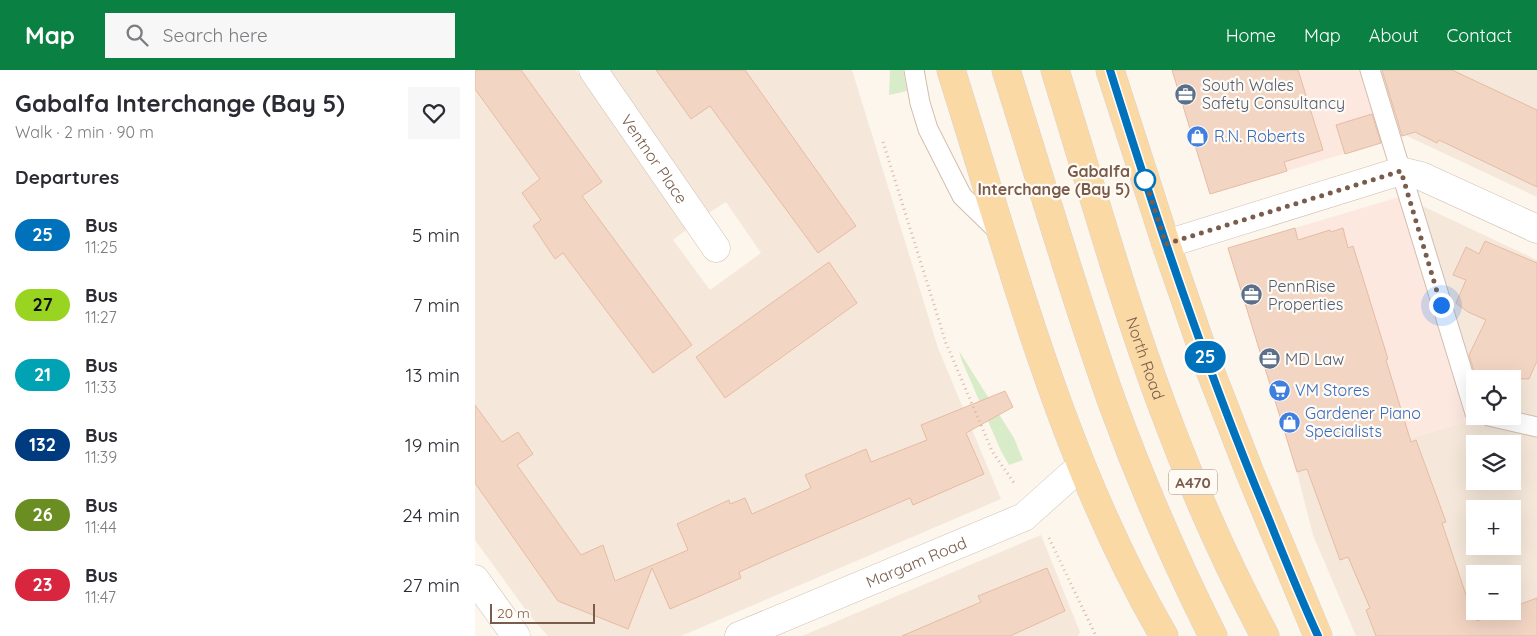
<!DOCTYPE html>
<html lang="en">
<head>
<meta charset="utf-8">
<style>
  body { margin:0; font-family:Quicksand,sans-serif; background:#f7f7f7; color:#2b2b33; height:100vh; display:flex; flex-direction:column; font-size:19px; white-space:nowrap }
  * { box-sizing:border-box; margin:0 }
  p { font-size:16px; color:#7c7c81 }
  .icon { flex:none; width:28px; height:28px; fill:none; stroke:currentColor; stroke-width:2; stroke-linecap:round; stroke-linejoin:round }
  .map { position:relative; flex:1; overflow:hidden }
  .drawer { display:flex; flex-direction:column; background:#fff; width:475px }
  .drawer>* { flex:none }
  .badge { padding:0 10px; border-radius:16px; font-size:18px; line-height:32px }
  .fabs { position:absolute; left:991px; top:300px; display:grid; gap:10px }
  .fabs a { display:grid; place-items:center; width:55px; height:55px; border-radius:0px; background:#fff; box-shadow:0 5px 20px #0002; font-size:25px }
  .scale { position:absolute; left:15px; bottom:12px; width:105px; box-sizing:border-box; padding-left:5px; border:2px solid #7a5c4d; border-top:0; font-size:14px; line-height:18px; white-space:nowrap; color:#7a5c4d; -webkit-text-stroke:4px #fffaf3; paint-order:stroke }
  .you { position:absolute; width:25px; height:25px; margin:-12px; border:4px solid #fff; border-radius:50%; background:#1a73e8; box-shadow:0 0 0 8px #1a73e833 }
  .map>.badge { position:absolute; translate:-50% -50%; box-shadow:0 0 0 2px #fff }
  h2 { padding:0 15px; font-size:19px; line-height:45px }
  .round { display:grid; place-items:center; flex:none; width:52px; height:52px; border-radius:0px; background:#f7f7f7 }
  .summary { display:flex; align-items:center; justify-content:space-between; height:85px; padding:0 15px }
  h1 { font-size:24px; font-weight:700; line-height:38px }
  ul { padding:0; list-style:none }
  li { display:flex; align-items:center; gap:15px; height:70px; padding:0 15px }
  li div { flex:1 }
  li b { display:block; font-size:19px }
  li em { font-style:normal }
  li .badge { min-width:55px; font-weight:700; text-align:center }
  header { display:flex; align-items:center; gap:30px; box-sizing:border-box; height:70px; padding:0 25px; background:#0b8043; color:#fff }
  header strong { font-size:24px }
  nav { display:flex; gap:28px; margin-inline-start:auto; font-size:18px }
  .search { width:350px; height:45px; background:#f7f7f7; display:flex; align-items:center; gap:12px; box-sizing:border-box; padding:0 18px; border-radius:0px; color:#7c7c81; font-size:19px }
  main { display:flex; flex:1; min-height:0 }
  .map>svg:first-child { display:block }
  .residential { fill:#f5e8da; fill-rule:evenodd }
  .commercial { fill:#fde8e0 }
  .green { fill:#d8ecc9 }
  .building { fill:#f3d5c3; stroke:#e6bba3 }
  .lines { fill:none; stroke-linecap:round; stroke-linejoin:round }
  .lane-casing { stroke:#d1beb0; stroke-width:21 }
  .street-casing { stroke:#d1beb0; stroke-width:29 }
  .primary-casing { stroke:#dad1cd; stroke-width:29 }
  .path { stroke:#d9b8a5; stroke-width:3; stroke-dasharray:1 4; stroke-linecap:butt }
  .lane { stroke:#fff; stroke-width:19 }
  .street { stroke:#fff; stroke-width:28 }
  .primary { stroke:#fbd9a5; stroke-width:28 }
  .line-casing { stroke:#fff; stroke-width:11 }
  .line { stroke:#0072bc; stroke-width:8 }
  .walk { stroke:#7a5c4d; stroke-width:5; stroke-dasharray:0 9 }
  .stop-dot { fill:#fff; stroke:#0072bc; stroke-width:2.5 }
  .labels { text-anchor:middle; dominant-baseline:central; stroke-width:4.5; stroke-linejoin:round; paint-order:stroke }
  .shield { fill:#fffaf3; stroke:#a28b7f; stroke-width:1 }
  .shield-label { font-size:15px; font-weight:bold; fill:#7a5c4d }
  .service-label { font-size:16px; fill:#4e5e75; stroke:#fffaf3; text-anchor:start }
  .shop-label { font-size:16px; fill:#366cbe; stroke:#fffaf3; text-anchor:start }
  .street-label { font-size:16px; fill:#7a5c4d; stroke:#fffaf3 }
  .stop-label { font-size:16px; font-weight:bold; fill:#7a5c4d; stroke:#fffaf3; text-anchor:end }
</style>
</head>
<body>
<header>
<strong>Map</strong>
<div class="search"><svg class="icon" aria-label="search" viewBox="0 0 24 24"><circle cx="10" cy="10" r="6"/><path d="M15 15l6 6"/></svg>Search here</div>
<nav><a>Home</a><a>Map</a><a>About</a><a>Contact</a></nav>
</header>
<main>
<section class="drawer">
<div class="summary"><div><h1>Gabalfa Interchange (Bay 5)</h1><p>Walk · 2 min · 90 m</p></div><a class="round"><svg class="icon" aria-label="heart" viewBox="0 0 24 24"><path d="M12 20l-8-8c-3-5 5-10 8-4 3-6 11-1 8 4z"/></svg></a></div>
<h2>Departures</h2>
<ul>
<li><span class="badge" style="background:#0072bc;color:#fff">25</span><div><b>Bus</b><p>11:25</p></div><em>5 min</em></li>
<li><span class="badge" style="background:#99d420;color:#111">27</span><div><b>Bus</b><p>11:27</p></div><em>7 min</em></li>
<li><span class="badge" style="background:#00a3b4;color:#fff">21</span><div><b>Bus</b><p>11:33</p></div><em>13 min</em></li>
<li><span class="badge" style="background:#003b80;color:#fff">132</span><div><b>Bus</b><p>11:39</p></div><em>19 min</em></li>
<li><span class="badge" style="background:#6b8e23;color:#fff">26</span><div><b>Bus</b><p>11:44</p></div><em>24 min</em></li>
<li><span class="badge" style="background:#d7263d;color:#fff">23</span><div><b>Bus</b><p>11:47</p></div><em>27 min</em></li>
</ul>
</section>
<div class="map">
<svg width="1062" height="566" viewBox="0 0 1062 566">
  <rect width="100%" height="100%" fill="#fdf6ec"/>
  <path class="residential" d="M0,0H101L215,157L198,170L235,220L286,183L251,132L232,144L130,0H377L463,278L526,429L206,566H73L56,547L0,470Z
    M903,0H1062V127L932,66L931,58L934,50L916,40Z
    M945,135L1062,190V349L1038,343V309H1000V320Z
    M993,351L1062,366V566H881L838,465L822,402ZM1000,374H1038V411H1000ZM1000,439H1038V476H1000ZM1000,504H1038V541H1000Z
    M566,465L605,562L603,566H327Z"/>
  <path class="commercial" d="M697,0H886L908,72L735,124Z
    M924,127L993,351L822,402L753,178Z"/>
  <path class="green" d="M415,0H428L432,21L414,25Z
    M484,281L539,368L548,390L534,395L526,381L487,291Z"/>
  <path class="building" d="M0,0H46L127,112L107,126L217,275L178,303L88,183L80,189L58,156L66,150L47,123L65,109L0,19Z
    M181,0H270L381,156L343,183L235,36L216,49Z
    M697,0H823L848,80L809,92L812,101L735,124Z
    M907,0H977L1062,40V117L964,70L962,73L940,62L927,66Z
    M897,44L906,73L870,84L861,55Z
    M820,158L823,170L855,160L856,162L868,158L873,178L878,176L913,289L911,290L936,372L941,370L971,452L967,453L995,537L996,536L1002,551L1027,541H1038V537L1062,528V566H901L891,540L895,538L873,487L865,490L832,399L822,402L753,178Z
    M1010,171L1062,193V291L1054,309L1001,308L994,285L1011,250L993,242L981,233L991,210L978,205L991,177L1004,184Z
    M354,192L382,233L250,328L221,287Z
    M530,321L538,337L491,363L509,404L438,435L435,428L309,482L264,502L266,508L195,539L177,498L153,559L83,531L0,413V335L27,372L43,362L58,384L42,395L106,485L128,475L140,511L213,480L202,454L254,430L255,434L270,428L277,444L336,418L330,405L391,379L396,392L452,370L446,355Z
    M572,498L590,541L535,566H427L506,532L503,526Z"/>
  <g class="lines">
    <defs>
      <path id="lane" d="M439,0L445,33L453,59L487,126L524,162
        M895,0L1000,343
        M1014,346L1062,357"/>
      <g id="street">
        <path id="s1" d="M118,0L241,178"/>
        <path d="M691,174L926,101L946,106L1062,159"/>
        <path d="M0,509L41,566"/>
        <path id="s2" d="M264,566L549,447L606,396"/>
      </g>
      <g id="primary">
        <path d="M476,0C537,192 587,391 689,566"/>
        <path d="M531,0C566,111 598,223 637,332C666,412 700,490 738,566"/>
        <path id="s3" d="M580,0C615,113 647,228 688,338C717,416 751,493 790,566"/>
        <path d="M635,0L691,174L731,290L775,403L843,566"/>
      </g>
    </defs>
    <use href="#lane" class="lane-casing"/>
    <use href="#street" class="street-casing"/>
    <use href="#primary" class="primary-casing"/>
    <path class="path" d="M408,72L471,273L517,381L539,413
      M574,468L621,566"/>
    <use href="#lane" class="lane"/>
    <use href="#street" class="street"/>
    <use href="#primary" class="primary"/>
  </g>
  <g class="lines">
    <defs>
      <path id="line" d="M635,0C682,151 732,301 793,447C809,487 825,527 843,566"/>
    </defs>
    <use href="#line" class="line-casing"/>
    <use href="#line" class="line"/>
    <path class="walk" d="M670,110L668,104L691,174L926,101L966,235"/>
  </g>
  <defs>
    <symbol id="office-disc" viewBox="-11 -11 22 22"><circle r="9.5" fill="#5c6f8a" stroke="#fffaf3"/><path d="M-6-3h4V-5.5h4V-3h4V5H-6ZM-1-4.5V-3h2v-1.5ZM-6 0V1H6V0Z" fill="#fff"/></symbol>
    <symbol id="shop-disc" viewBox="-11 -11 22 22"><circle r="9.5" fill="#3f7fe0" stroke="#fffaf3"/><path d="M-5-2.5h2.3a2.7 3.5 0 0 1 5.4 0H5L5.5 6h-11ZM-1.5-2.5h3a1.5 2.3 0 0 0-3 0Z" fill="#fff"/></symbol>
    <symbol id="supermarket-disc" viewBox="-11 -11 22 22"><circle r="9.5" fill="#3f7fe0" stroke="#fffaf3"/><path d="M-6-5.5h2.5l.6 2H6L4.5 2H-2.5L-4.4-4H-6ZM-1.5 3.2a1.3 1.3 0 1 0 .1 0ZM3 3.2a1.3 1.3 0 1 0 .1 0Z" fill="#fff"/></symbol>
  </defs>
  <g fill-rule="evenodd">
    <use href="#office-disc" x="698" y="12" width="25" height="25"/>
    <use href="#shop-disc" x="710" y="54" width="25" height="25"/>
    <use href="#office-disc" x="764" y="212" width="25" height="25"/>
    <use href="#office-disc" x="782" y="276" width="25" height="25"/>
    <use href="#supermarket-disc" x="792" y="308" width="25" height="25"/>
    <use href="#shop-disc" x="802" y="340" width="25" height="25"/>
  </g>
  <circle class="stop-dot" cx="670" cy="110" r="10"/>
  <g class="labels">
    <rect class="shield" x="694" y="399.5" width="48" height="25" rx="4"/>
    <g class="shield-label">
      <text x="718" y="412">A470</text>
    </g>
    <g class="service-label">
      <text x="727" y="15">South Wales<tspan x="727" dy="18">Safety Consultancy</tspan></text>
      <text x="793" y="216">PennRise<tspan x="793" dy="18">Properties</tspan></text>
      <text x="810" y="289">MD Law</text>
    </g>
    <g class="shop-label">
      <text x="739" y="66">R.N. Roberts</text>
      <text x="820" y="320">VM Stores</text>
      <text x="830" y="343">Gardener Piano<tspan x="830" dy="18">Specialists</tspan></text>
    </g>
    <g class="street-label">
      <text stroke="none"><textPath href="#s1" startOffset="108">Ventnor Place</textPath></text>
      <text stroke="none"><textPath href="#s3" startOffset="302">North Road</textPath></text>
      <text stroke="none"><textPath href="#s2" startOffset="192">Margam Road</textPath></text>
    </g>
    <g class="stop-label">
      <text x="655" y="101">Gabalfa<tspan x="655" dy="18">Interchange (Bay 5)</tspan></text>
    </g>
  </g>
</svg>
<div class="fabs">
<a><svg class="icon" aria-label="locate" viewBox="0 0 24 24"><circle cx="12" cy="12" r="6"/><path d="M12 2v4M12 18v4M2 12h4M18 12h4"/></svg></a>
<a><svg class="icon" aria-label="layers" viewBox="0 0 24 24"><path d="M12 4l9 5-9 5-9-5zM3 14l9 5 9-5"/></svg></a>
<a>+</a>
<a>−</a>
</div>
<div class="scale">20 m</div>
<div class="you" style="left:966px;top:235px"></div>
<b class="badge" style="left:730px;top:287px;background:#0072bc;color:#fff">25</b>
</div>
</main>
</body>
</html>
